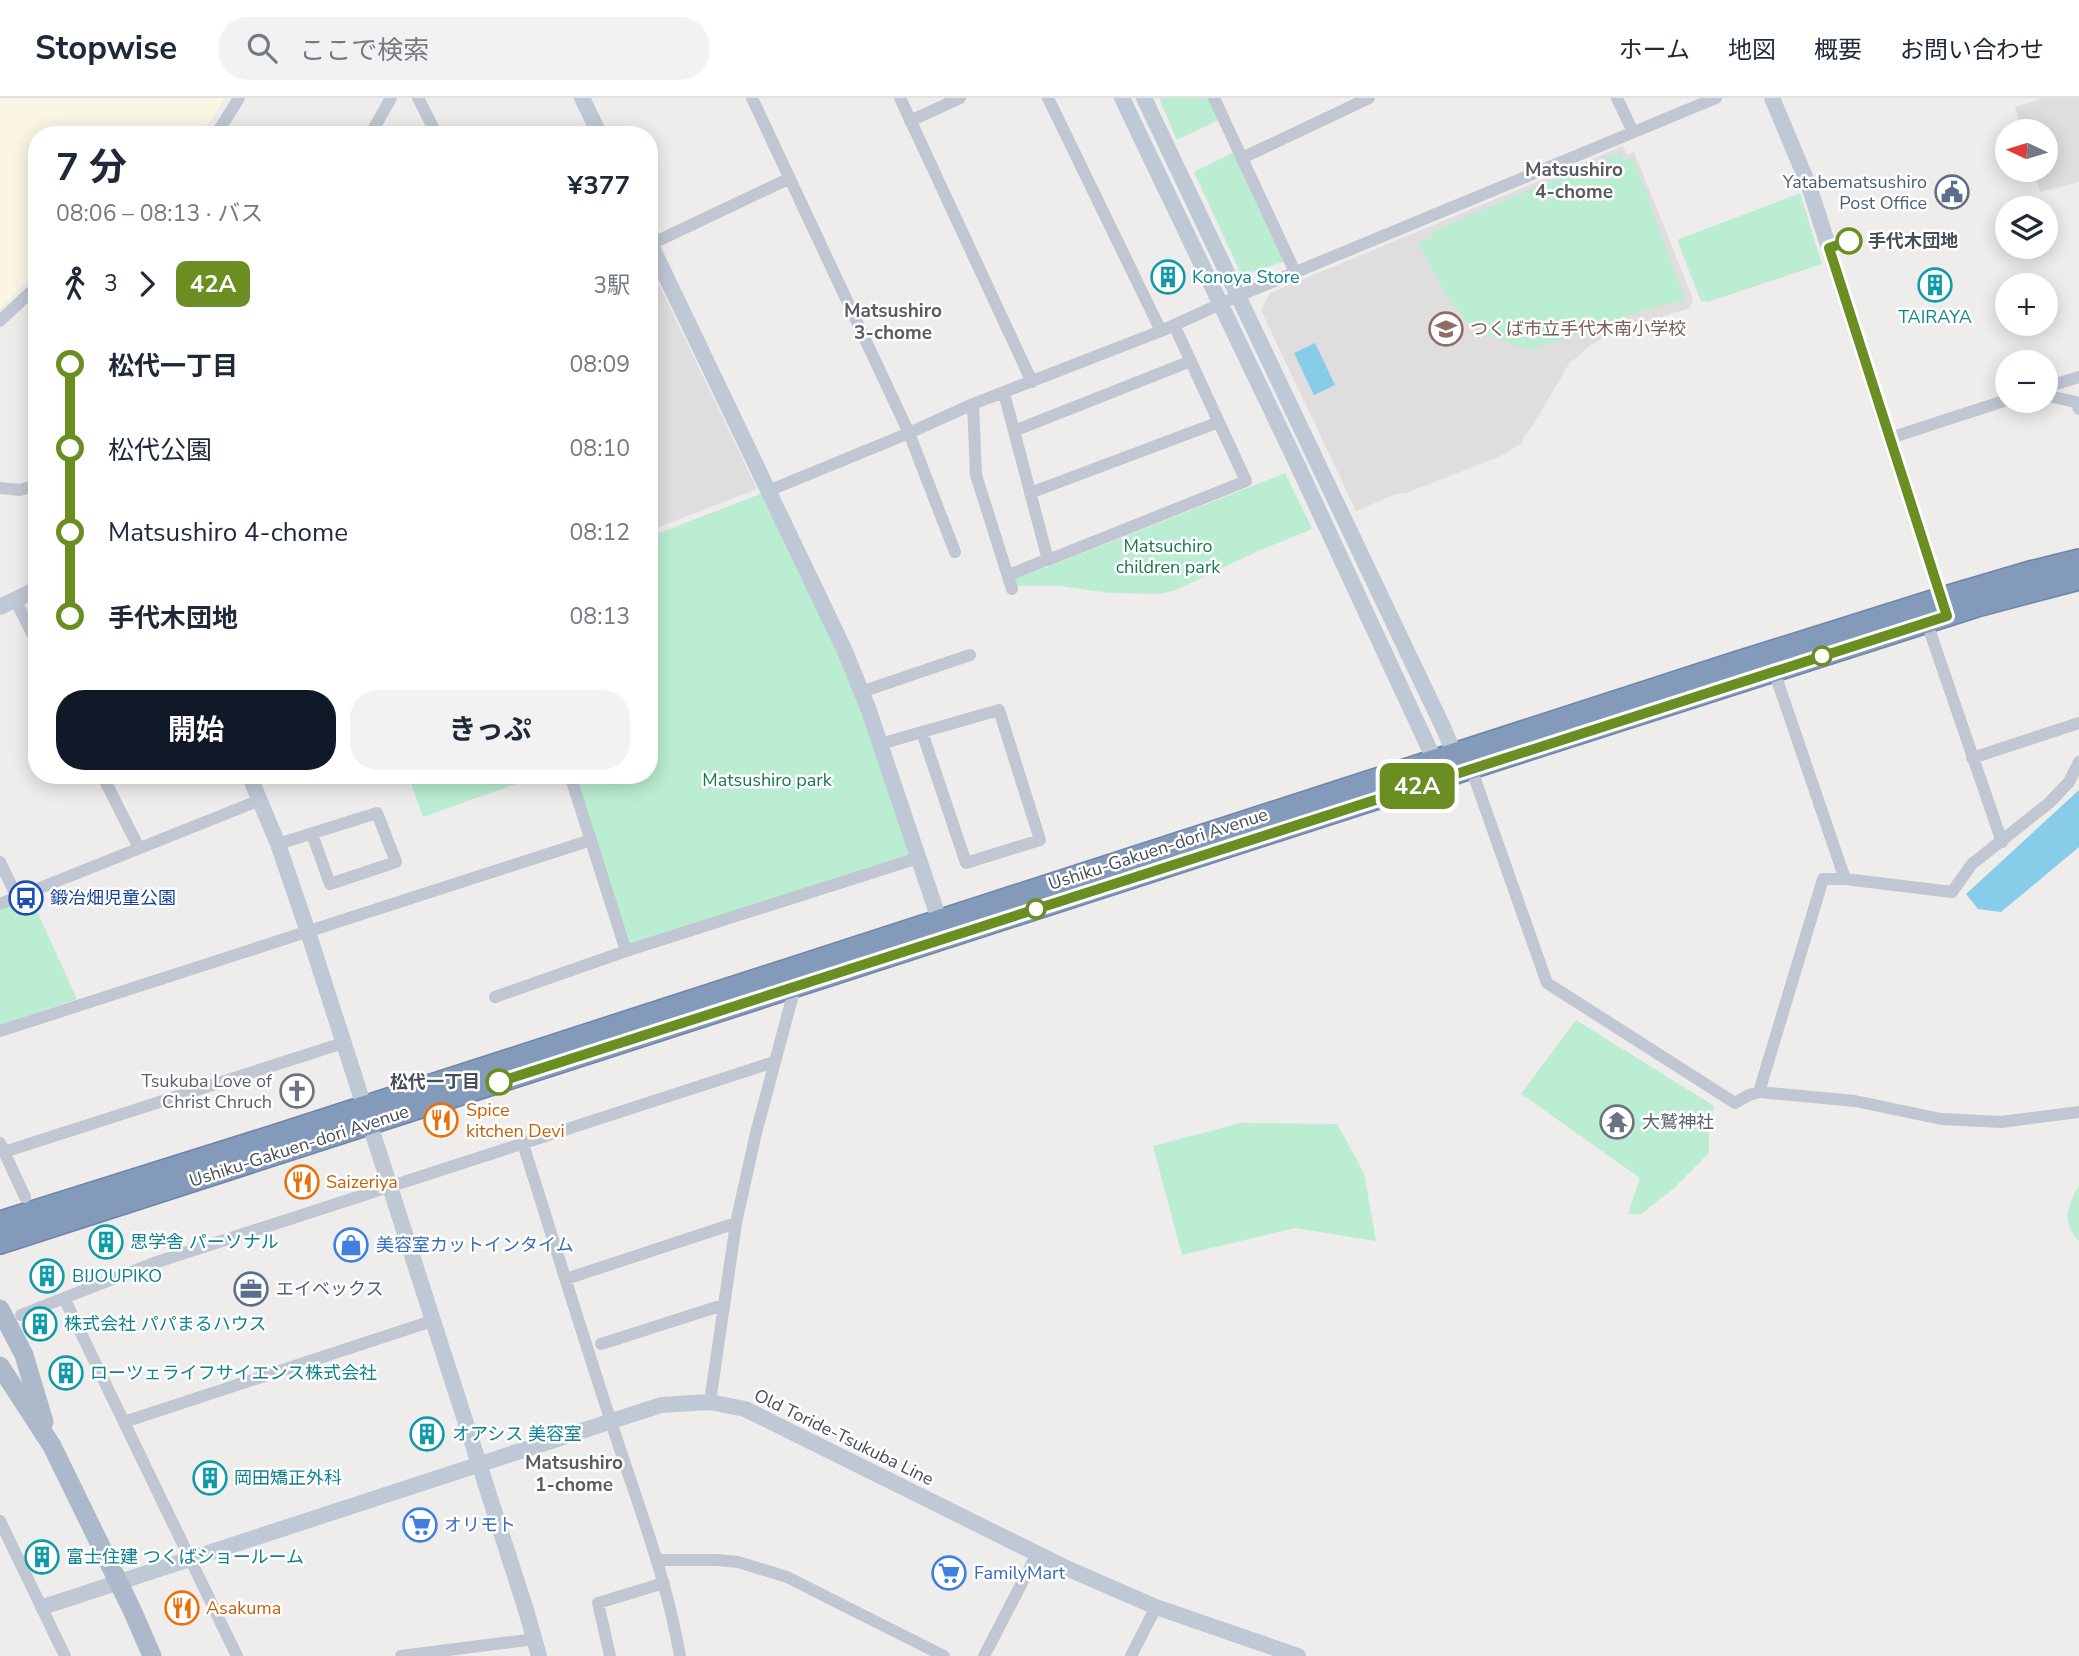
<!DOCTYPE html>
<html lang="ja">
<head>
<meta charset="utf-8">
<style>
  body { margin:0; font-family:"Nunito Sans","Noto Sans JP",sans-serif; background:#f2f2f3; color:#1f2937; height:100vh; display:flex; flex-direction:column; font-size:26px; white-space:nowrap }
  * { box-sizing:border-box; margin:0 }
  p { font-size:23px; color:#747a83 }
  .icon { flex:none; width:38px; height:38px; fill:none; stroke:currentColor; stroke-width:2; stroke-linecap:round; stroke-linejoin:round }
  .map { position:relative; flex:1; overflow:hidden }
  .side { position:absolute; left:28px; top:28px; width:630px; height:658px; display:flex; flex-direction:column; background:#fff; border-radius:28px; box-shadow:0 4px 18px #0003 }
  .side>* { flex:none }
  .badge { padding:0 14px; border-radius:10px; font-size:24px; line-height:46px }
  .needle { width:46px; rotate:274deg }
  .tools { position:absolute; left:1995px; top:21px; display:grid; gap:14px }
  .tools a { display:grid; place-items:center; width:63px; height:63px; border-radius:50%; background:#fff; box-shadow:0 4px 18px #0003; font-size:35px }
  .map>.badge { position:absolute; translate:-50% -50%; box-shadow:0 0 0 4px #fff }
  .legs { display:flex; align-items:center; gap:10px; height:77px; padding:0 28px; font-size:23px }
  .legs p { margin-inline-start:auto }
  .summary { display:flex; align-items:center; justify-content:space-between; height:119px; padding:0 28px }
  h1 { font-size:38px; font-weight:700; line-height:52px }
  .action { display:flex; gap:14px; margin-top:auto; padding:14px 28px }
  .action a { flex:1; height:80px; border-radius:28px; background:#111827; color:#fff; font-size:28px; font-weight:700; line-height:80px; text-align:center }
  .action a+a { background:#f2f2f3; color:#1f2937 }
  ul { padding:0 28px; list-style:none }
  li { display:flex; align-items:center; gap:24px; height:84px; font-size:26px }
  li i { display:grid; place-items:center; width:10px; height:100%; margin:0 9px; background:currentColor }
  li i::after { content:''; width:18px; height:18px; margin:-9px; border:5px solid; border-radius:50%; background:#fff }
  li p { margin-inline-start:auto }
  li:first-child i { background:linear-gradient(#0000 50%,currentColor 0) }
  li:last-child i { background:linear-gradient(currentColor 50%,#0000 0) }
  header { display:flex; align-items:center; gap:42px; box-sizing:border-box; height:98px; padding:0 35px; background:#fff; border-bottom:2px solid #e0e1e3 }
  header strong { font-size:33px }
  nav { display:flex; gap:38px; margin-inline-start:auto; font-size:24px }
  .search { width:490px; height:63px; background:#f2f2f3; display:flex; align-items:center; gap:18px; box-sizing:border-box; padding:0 24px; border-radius:28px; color:#747a83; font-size:26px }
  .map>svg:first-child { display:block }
  .commercial { fill:#fbf6e4 }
  .education { fill:#e0ddde }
  .green { fill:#baedd2 }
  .water { fill:#87cdea }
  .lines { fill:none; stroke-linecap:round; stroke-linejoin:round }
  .highway-casing { stroke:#6f85a7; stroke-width:24 }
  .street { stroke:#c0c7d2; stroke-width:12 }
  .secondary { stroke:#bfc8d5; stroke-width:16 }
  .primary { stroke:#acb9cb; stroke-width:19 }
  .highway { stroke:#849abb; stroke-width:21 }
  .line-1-casing { stroke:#fff; stroke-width:16 }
  .line-1 { stroke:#6b8e23; stroke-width:10 }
  .stop-1-dot { fill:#fff; stroke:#6b8e23; stroke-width:3.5 }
  .labels { text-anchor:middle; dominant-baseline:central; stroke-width:5; stroke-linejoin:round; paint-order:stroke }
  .service-label { font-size:18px; fill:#4e5e75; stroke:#fff; text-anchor:end }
  .stop-label { font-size:18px; font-weight:bold; fill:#454e59; stroke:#fff; text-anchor:start }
  .culture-label { font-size:18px; fill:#0d838f; stroke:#fff; text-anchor:start }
  .education-label { font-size:18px; fill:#785e54; stroke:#fff; text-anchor:start }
  .park-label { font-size:18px; fill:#187950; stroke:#fff }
  .street-label { font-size:18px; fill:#454e59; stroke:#fff }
  .transit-label { font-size:18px; fill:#164399; stroke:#fff; text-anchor:start }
  .worship-label { font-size:18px; fill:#5b616d; stroke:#fff; text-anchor:end }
  .food-label { font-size:18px; fill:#c56008; stroke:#fff; text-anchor:start }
  .shop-label { font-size:18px; fill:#366cbe; stroke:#fff; text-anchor:start }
  .neighbourhood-label { font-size:19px; font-weight:bold; fill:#595c61; stroke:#fff }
</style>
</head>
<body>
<header>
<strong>Stopwise</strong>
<div class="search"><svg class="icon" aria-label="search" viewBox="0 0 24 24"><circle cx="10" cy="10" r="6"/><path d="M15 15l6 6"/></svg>ここで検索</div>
<nav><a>ホーム</a><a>地図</a><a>概要</a><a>お問い合わせ</a></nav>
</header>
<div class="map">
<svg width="2079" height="1558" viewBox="0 0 2079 1558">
  <rect width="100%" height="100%" fill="#efecec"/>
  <path class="commercial" d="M0,0H225L201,37H37V173L0,211Z"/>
  <path class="education" d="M2043,0H2079V84L2040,94L2033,72H2046V33H2022L2015,9Z
    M1623,48L1627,57L1634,54L1693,201L1690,210L1616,233L1589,248L1575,261L1570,264L1531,330L1524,338L1522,345L1501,358L1406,395L1396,396L1356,413L1261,212L1270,195Z
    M649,171L652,172L757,391L649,433Z"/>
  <path class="green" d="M1159,0H1209L1219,22L1177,42Z
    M1234,54L1285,163L1242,178L1194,74Z
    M1620,54L1624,63L1633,59L1685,202L1641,213L1581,236L1530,252L1499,242L1467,224L1449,201L1418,146L1433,138V133Z
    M1800,95L1822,166L1708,204L1701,203L1677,142Z
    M1285,375L1312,430L1310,432L1258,453L1176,492L1160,496L1109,495L1059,488H1016L1013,479L1043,468L1045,470Z
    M768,393L844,551L918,760L626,853L570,677H649V439Z
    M408,677H541L423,719Z
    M31,800L77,901L0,927V812Z
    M1576,922L1714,1008L1709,1031V1055L1672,1092L1641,1116H1628L1640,1080L1521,996Z
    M1241,1025L1337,1026L1364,1075L1376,1143L1295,1130L1182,1157L1153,1048Z
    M2079,1087V1143C2060,1122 2068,1109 2079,1087Z"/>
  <path class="water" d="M1315,245L1335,287L1314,297L1294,255Z
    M2079,692V749L2001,814L1978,811L1966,796Z"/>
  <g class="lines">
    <defs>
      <path id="highway" d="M0,1124L274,1038L1735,565L1942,500L2030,474L2079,462
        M0,1145L1505,659L1977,508L2079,481"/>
    </defs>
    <use href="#highway" class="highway-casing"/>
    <path class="street" d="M418,0L437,37
      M752,0L909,335L955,454
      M900,0L1032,284
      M1048,0L1161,233
      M1214,0L1295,174
      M1617,0L1633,34
      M910,23L960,0
      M216,37L239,0
      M370,37L391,0
      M1242,60L1369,0
      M651,146L790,80
      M0,223L37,188
      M2046,289L2079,279
      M2046,293L2049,298L2076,304L2079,311
      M1004,295L1048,462L1246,383L1174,227
      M973,306L976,377L1012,491
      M1014,333L1191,263
      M1890,340L2007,302
      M0,390L20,392L37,387
      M768,393L909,335L973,306L1161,233L1238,198L1716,0
      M1030,395L1219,324
      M1009,477L1048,461
      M15,501L37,545
      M1927,525L2002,744
      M1774,573L1845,781
      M861,594L970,557
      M880,646L999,612L1040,742L966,765L922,634
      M1972,660L2079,625
      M1471,670L1547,885L1735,1005L1749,997L1759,994L1855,1003L1941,1021L2001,1024L2079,1014
      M102,677L139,750
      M570,677L626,853L918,760
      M278,746L377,715L396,764L330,786L312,736
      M0,764L17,799
      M0,806L260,702
      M495,899L626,853
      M0,933L591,742
      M1759,994L1823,781H1845L1952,794L1972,766L2049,705L2069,684L2079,664
      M0,1045L25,1099
      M523,1046C554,1144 584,1242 616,1339C640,1412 667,1482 680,1558
      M4,1054L343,945
      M566,1181L736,1125
      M21,1217L64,1200
      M601,1246L723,1207
      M710,1304L736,1125L756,1035L795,889
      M124,1324L432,1223
      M0,1423L65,1558
      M658,1462H717L738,1464L787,1479L944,1558
      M237,1558L64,1200L154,1165L774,964
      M401,1558L535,1541
      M610,1558L598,1505L664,1485
      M984,1558L1037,1456
      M1131,1558L1156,1509"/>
    <path class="secondary" d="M582,0L600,37
      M1122,0L1298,368L1434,661L1442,670
      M1144,0L1443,629L1454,655L1451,666
      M1772,0L1809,88L1944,509
      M649,143L844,551L868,610L942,830
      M0,509L37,491
      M249,677L278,746L308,834L526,1512L539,1558
      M43,1509L661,1307L710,1304L745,1311L1064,1469L1156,1509L1298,1558"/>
    <path class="primary" d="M0,1211L24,1257L44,1324
      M0,1268L52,1348L132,1512L152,1558"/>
    <use href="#highway" class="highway"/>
  </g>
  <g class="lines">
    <defs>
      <path id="line-1" d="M499,984L1947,518L1829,150L1849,143"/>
    </defs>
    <use href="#line-1" class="line-1-casing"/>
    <use href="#line-1" class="line-1"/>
  </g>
  <defs>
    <symbol id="civic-ring" viewBox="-11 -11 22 22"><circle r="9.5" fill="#fff" stroke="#5c6f8a" stroke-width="1.5"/><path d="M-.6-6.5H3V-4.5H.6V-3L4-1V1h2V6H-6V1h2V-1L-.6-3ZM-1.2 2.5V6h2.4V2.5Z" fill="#5c6f8a"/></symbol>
    <symbol id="building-ring" viewBox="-11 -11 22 22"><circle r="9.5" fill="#fff" stroke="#0f9aa8" stroke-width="1.5"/><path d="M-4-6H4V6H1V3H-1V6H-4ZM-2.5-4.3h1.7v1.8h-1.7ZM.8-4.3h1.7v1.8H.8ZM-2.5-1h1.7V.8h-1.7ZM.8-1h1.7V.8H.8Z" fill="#0f9aa8"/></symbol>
    <symbol id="school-ring" viewBox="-11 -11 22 22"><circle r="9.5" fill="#fff" stroke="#8d6e63" stroke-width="1.5"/><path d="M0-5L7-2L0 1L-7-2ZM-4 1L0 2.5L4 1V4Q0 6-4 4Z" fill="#8d6e63"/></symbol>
    <symbol id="bus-ring" viewBox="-11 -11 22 22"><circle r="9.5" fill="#fff" stroke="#1a4fb4" stroke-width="1.5"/><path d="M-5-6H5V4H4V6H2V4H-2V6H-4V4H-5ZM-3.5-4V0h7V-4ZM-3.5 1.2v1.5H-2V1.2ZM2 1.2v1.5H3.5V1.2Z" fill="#1a4fb4"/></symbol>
    <symbol id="church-ring" viewBox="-11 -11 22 22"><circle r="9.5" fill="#fff" stroke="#6b7280" stroke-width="1.5"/><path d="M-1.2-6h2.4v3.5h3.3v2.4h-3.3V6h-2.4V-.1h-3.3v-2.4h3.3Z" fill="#6b7280"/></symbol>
    <symbol id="restaurant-ring" viewBox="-11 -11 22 22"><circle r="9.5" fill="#fff" stroke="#e8710a" stroke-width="1.5"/><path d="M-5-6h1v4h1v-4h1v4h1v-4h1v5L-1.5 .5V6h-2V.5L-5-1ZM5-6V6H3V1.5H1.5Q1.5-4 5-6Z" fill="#e8710a"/></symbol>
    <symbol id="temple-ring" viewBox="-11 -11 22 22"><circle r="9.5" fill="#fff" stroke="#6b7280" stroke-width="1.5"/><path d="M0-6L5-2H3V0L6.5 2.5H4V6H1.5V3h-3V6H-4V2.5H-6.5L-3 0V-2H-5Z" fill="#6b7280"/></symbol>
    <symbol id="shop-ring" viewBox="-11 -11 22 22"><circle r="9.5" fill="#fff" stroke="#3f7fe0" stroke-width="1.5"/><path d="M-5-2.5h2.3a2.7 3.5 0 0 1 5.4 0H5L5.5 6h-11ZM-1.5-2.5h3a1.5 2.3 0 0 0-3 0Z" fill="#3f7fe0"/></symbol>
    <symbol id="office-ring" viewBox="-11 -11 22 22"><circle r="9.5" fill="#fff" stroke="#5c6f8a" stroke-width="1.5"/><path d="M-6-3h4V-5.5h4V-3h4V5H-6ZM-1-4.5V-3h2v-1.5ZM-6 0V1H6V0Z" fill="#5c6f8a"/></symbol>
    <symbol id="supermarket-ring" viewBox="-11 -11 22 22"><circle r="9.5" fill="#fff" stroke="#3f7fe0" stroke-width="1.5"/><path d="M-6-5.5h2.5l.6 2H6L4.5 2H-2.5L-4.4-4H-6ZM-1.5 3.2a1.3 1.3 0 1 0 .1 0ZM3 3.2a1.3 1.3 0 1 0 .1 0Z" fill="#3f7fe0"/></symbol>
  </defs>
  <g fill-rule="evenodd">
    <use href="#civic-ring" x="1933" y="75" width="38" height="38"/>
    <use href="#building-ring" x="1149" y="160" width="38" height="38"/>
    <use href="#building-ring" x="1916" y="168" width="38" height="38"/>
    <use href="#school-ring" x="1427" y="212" width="38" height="38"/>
    <use href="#bus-ring" x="7" y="781" width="38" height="38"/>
    <use href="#church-ring" x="278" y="974" width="38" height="38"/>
    <use href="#restaurant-ring" x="422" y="1003" width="38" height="38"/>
    <use href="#temple-ring" x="1598" y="1005" width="38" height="38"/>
    <use href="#restaurant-ring" x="283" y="1065" width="38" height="38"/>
    <use href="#building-ring" x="87" y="1125" width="38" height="38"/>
    <use href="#shop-ring" x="332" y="1128" width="38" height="38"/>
    <use href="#building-ring" x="28" y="1159" width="38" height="38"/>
    <use href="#office-ring" x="232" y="1172" width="38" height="38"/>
    <use href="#building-ring" x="21" y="1207" width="38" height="38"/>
    <use href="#building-ring" x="47" y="1256" width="38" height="38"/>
    <use href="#building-ring" x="408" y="1317" width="38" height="38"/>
    <use href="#building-ring" x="191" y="1361" width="38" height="38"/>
    <use href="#supermarket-ring" x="401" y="1408" width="38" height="38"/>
    <use href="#building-ring" x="23" y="1440" width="38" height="38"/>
    <use href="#supermarket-ring" x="930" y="1456" width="38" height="38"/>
    <use href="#restaurant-ring" x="163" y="1491" width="38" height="38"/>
  </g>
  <g class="stop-1-dot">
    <circle cx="1849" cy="143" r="12"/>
    <circle cx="1822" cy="558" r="9"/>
    <circle cx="1036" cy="811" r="9"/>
    <circle cx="499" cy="984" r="12"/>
  </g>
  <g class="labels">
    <g class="service-label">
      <text x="1927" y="84">Yatabematsushiro<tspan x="1927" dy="21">Post Office</tspan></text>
      <text x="276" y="1191" text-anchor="start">エイベックス</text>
    </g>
    <g class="stop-label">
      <text x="1868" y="143">手代木団地</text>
      <text x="480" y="984" text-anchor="end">松代一丁目</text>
    </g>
    <g class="culture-label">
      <text x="1192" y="179">Konoya Store</text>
      <text x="1935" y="219" text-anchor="middle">TAIRAYA</text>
      <text x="130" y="1144">思学舎 パーソナル</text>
      <text x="72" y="1178">BIJOUPIKO</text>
      <text x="64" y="1226">株式会社 パパまるハウス</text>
      <text x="90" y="1275">ローツェライフサイエンス株式会社</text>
      <text x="452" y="1336">オアシス 美容室</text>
      <text x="234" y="1380">岡田矯正外科</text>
      <text x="66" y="1459">富士住建 つくばショールーム</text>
    </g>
    <g class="education-label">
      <text x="1470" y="231">つくば市立手代木南小学校</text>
    </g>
    <g class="park-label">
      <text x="1168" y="448">Matsuchiro<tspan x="1168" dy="21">children park</tspan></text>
      <text x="767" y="682">Matsushiro park</text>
    </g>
    <g class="street-label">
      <text transform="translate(1158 751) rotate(-18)">Ushiku-Gakuen-dori Avenue</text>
      <text transform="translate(299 1048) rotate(-18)">Ushiku-Gakuen-dori Avenue</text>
      <text transform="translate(844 1339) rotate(26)">Old Toride-Tsukuba Line</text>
    </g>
    <g class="transit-label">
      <text x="50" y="800">鍛冶畑児童公園</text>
    </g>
    <g class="worship-label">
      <text x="272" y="983">Tsukuba Love of<tspan x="272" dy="21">Christ Chruch</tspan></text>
      <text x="1642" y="1024" text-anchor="start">大鷲神社</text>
    </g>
    <g class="food-label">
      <text x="466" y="1012">Spice<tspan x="466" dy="21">kitchen Devi</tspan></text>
      <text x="326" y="1084">Saizeriya</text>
      <text x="206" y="1510">Asakuma</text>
    </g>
    <g class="shop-label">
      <text x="376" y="1147">美容室カットインタイム</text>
      <text x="444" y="1427">オリモト</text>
      <text x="974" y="1475">FamilyMart</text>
    </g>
    <g class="neighbourhood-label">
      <text x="1574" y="72">Matsushiro<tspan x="1574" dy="22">4-chome</tspan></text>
      <text x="893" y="213">Matsushiro<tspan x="893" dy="22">3-chome</tspan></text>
      <text x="574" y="1365">Matsushiro<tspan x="574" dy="22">1-chome</tspan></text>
    </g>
  </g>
</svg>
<div class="tools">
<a><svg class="needle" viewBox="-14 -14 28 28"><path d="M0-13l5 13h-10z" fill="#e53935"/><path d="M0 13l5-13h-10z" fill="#747a83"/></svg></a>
<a><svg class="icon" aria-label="layers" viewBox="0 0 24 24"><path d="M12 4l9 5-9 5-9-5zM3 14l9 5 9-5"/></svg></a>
<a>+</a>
<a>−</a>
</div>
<b class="badge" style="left:1417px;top:688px;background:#6b8e23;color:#fff">42A</b>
<section class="side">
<div class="summary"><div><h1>7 分</h1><p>08:06 – 08:13 · バス</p></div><b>¥377</b></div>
<div class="legs"><svg class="icon" aria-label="walk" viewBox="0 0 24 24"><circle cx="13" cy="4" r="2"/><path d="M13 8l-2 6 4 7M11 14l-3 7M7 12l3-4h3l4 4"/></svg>3<svg class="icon" aria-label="forward" viewBox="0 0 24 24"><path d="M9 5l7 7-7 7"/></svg><b class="badge" style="background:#6b8e23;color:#fff">42A</b><p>3駅</p></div>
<ul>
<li><i style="color:#6b8e23"></i><b>松代一丁目</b><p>08:09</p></li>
<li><i style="color:#6b8e23"></i><span>松代公園</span><p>08:10</p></li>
<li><i style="color:#6b8e23"></i><span>Matsushiro 4-chome</span><p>08:12</p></li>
<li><i style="color:#6b8e23"></i><b>手代木団地</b><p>08:13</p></li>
</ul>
<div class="action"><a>開始</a><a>きっぷ</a></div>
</section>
</div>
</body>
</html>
